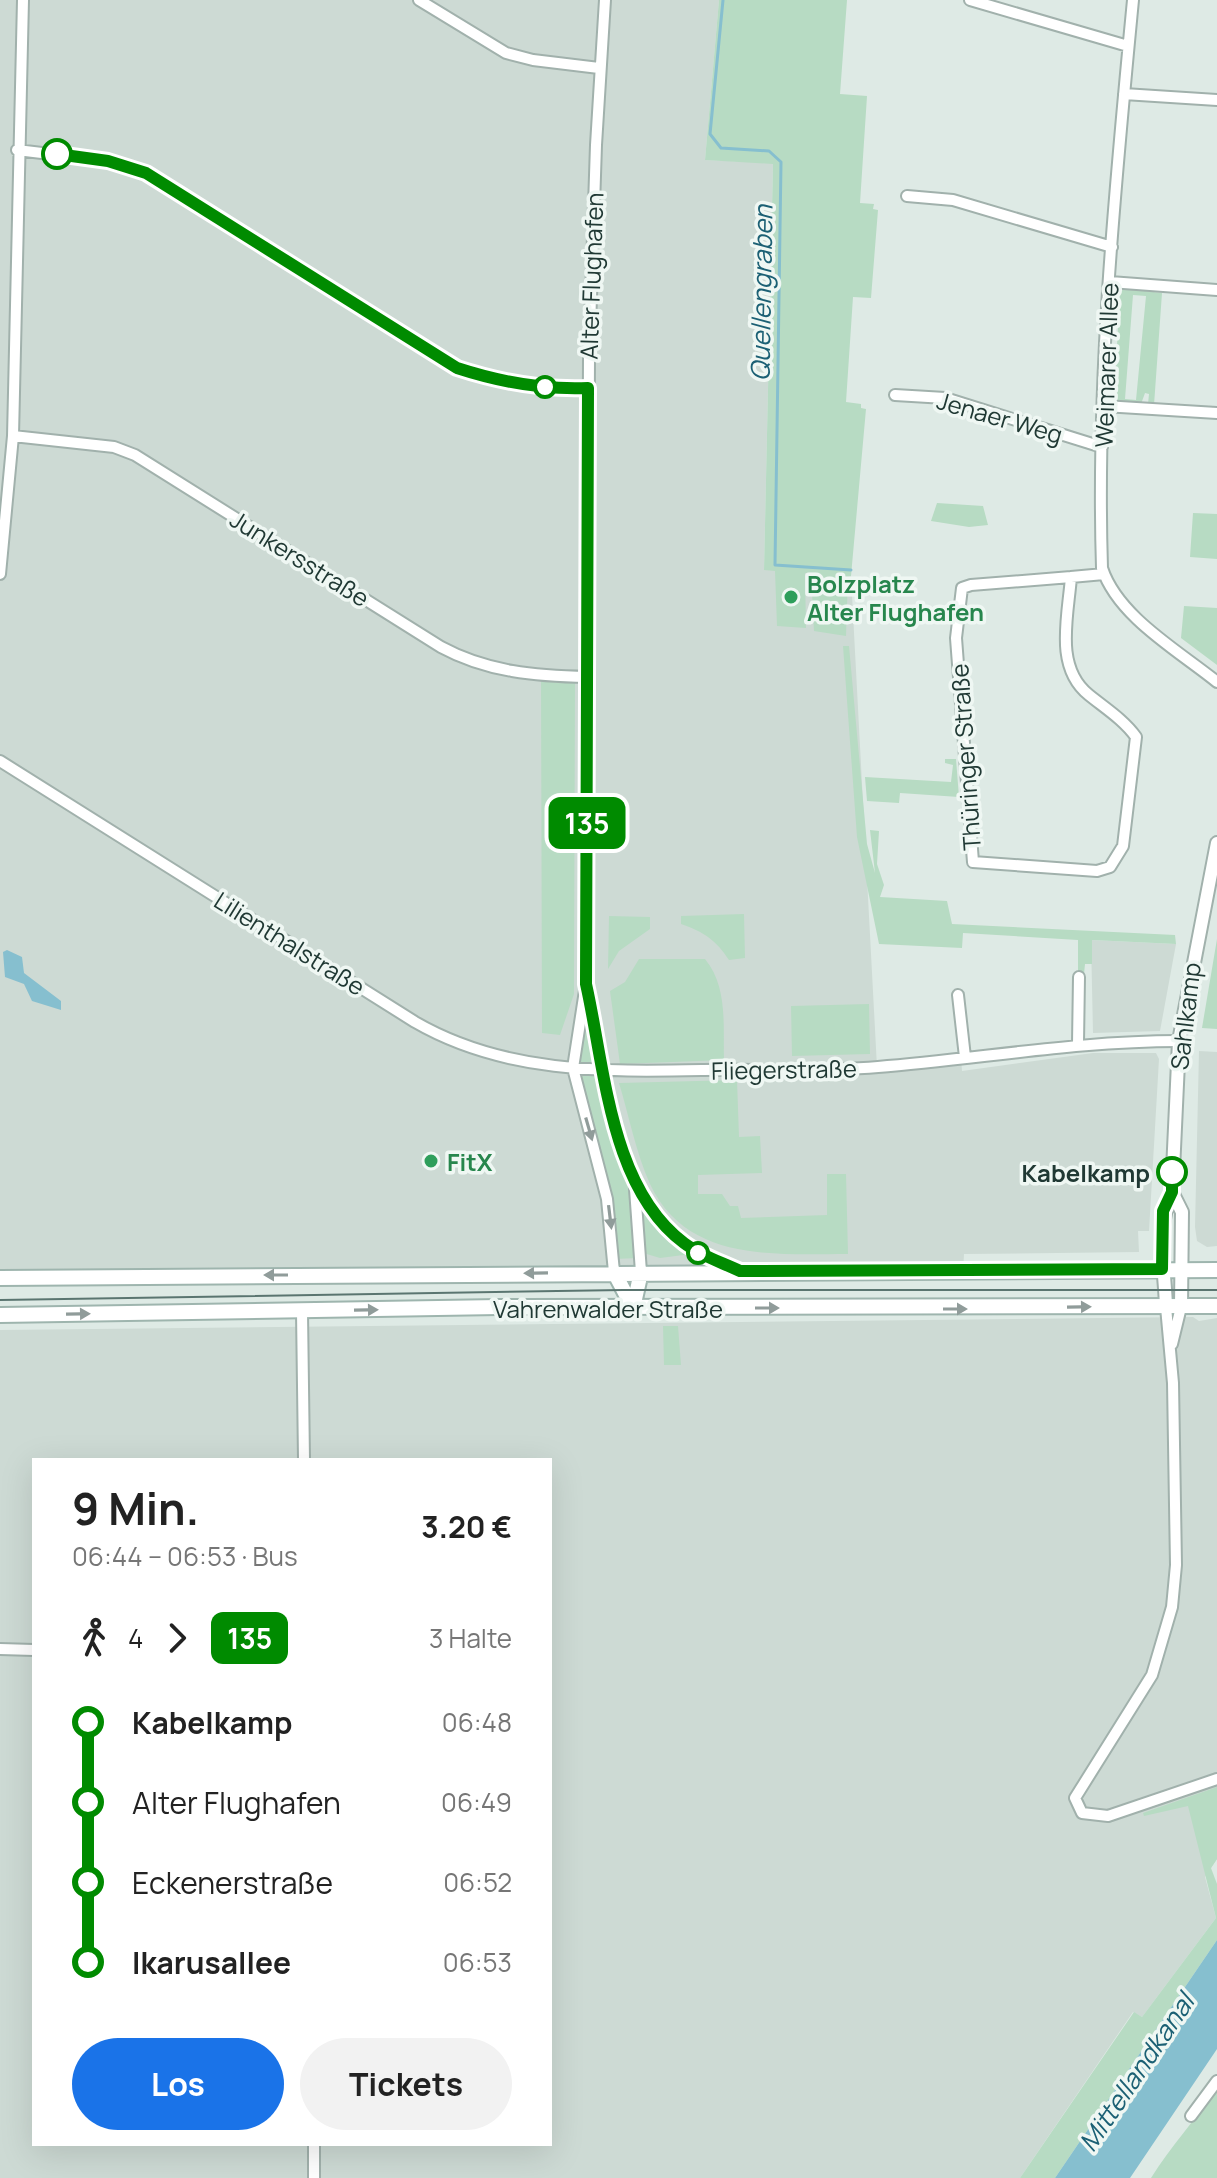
<!DOCTYPE html>
<html lang="de">
<head>
<meta charset="utf-8">
<style>
  body { margin:0; font-family:Manrope,sans-serif; background:#f2f2f2; color:#222; height:100vh; display:flex; flex-direction:column; font-size:30px; white-space:nowrap }
  * { box-sizing:border-box; margin:0 }
  p { font-size:26px; color:#767676 }
  .icon { flex:none; width:44px; height:44px; fill:none; stroke:currentColor; stroke-width:2; stroke-linecap:round; stroke-linejoin:round }
  .map { position:relative; flex:1; overflow:hidden }
  .drawer { position:absolute; left:32px; top:1458px; width:520px; height:688px; display:flex; flex-direction:column; background:#fff; border-radius:0px; box-shadow:0 8px 32px #0002 }
  .drawer>* { flex:none }
  .badge { padding:0 16px; border-radius:12px; font-size:28px; line-height:52px }
  .map>.badge { position:absolute; translate:-50% -50%; box-shadow:0 0 0 4px #fff }
  .legs { display:flex; align-items:center; gap:12px; height:88px; padding:0 40px; font-size:26px }
  .legs p { margin-inline-start:auto }
  .summary { display:flex; align-items:center; justify-content:space-between; height:136px; padding:0 40px }
  h1 { font-size:44px; font-weight:700; line-height:60px }
  .cta { display:flex; gap:16px; margin-top:auto; padding:16px 40px }
  .cta a { flex:1; height:92px; border-radius:48px; background:#1a73e8; color:#fff; font-size:32px; font-weight:700; line-height:92px; text-align:center }
  .cta a+a { background:#f2f2f2; color:#222 }
  ul { padding:0 40px; list-style:none }
  li { display:flex; align-items:center; gap:28px; height:80px; font-size:30px }
  li i { display:grid; place-items:center; width:12px; height:100%; margin:0 10px; background:currentColor }
  li i::after { content:''; width:20px; height:20px; margin:-10px; border:6px solid; border-radius:50%; background:#fff }
  li p { margin-inline-start:auto }
  li:first-child i { background:linear-gradient(#0000 50%,currentColor 0) }
  li:last-child i { background:linear-gradient(currentColor 50%,#0000 0) }
  .map>svg:first-child { display:block }
  .built { fill:#cddad4; fill-rule:evenodd }
  .green { fill:#b7dbc3; fill-rule:evenodd }
  .water { fill:#86bfcf }
  .lines { fill:none; stroke-linecap:round; stroke-linejoin:round }
  .stream { stroke:#86bfcf; stroke-width:3 }
  .minor-casing { stroke:#a1b1ac; stroke-width:14 }
  .tertiary-casing { stroke:#a1b1ac; stroke-width:16 }
  .secondary-casing { stroke:#9eb5ae; stroke-width:18 }
  .minor { stroke:#fff; stroke-width:10 }
  .tertiary { stroke:#fff; stroke-width:12 }
  .secondary { stroke:#fff; stroke-width:14 }
  .tram { stroke:#5a7570; stroke-width:2 }
  .oneway { fill:#909c9a }
  .line-1-casing { stroke:#fff; stroke-width:18 }
  .line-1 { stroke:#008b00; stroke-width:12 }
  .stop-1-dot { fill:#fff; stroke:#008b00; stroke-width:4 }
  .leisure-dot { fill:#2e9e5b; stroke:#eff7f3; stroke-width:3 }
  .labels { text-anchor:middle; dominant-baseline:central; stroke-width:7; stroke-linejoin:round; paint-order:stroke }
  .street-label { font-size:24px; fill:#203934; stroke:#eff7f3 }
  .leisure-label { font-size:24px; font-weight:bold; fill:#27864d; stroke:#eff7f3; text-anchor:start }
  .stop-label { font-size:24px; font-weight:bold; fill:#203934; stroke:#eff7f3; text-anchor:end }
  .water-label { font-size:26px; font-style:italic; fill:#1b6074; stroke:#eff7f3 }
</style>
</head>
<body>
<div class="map">
<svg width="1217" height="2178" viewBox="0 0 1217 2178">
  <rect width="100%" height="100%" fill="#deeae5"/>
  <path class="built" d="M0,0H719L705,160L773,163L764,569L851,576L877,1067L961,1057L962,1071L1093,1053H1156L1159,1059L1149,1231H1138L1139,1252L964,1254L963,1271L0,1278Z
    M1091,940L1176,944L1160,1031L1093,1033Z
    M1199,1051L1217,1052V1246L1207,1247L1197,1241L1195,1227Z
    M1193,1317L1199,1321L1217,1318V1859L1205,1877L1216,1918L1142,2017L1133,2012L1020,2178H0V1330ZM34,1460H550V2144H34Z"/>
  <path class="green" d="M719,0H847L840,94L867,96L860,203L874,204L873,209L878,210L871,298L853,297L846,402L861,404V408L866,409L851,576L848,577L846,636L814,631L811,573H805L806,628L777,626L775,571L764,570L773,164L705,160Z
    M1120,288L1162,293L1154,405L1148,404L1149,394L1145,393L1141,404L1114,403ZM1133,295L1146,296L1136,400L1125,399Z
    M937,503L983,506L988,525L969,527L931,521Z
    M1193,513L1217,514V559L1190,557Z
    M1184,606L1217,608V665L1181,638Z
    M843,646H849L867,844L875,873L870,830L879,831L877,864L884,885L880,897L947,901L952,924L1175,935L1176,944L1092,940V964H1085L1084,974L1078,973V940L963,933L962,948L879,944L857,837Z
    M541,675L575,676L574,994L560,1035L542,1033Z
    M945,759H956L959,797L900,793L899,803L867,801L865,777L951,782L953,765L945,763Z
    M744,914L745,958L729,960C716,940 704,932 681,924V916Z
    M609,916L650,917V929L619,951L608,969Z
    M1217,939V1029L1202,1028Z
    M639,959H705C728,987 723,1025 724,1060L620,1064L610,991L625,982Z
    M586,984L601,1072L645,1203L699,1253L660,1258L640,1252V1258L613,1259L574,1053Z
    M869,1004L870,1054L792,1056L791,1006Z
    M737,1080L739,1137L760,1136L762,1173L698,1175V1194H722L730,1206H738L741,1218L827,1215V1174H846L848,1254C776,1254 687,1263 650,1184C636,1153 629,1116 619,1083Z
    M663,1326H678L681,1365H664Z
    M1217,1787V1859L1211,1868L1217,1884V1940L1055,2178H1020L1134,2012L1142,2017L1216,1918L1188,1806L1144,1816L1143,1813Z
    M1217,2089V2178H1151C1171,2146 1195,2120 1217,2089Z"/>
  <path class="water" d="M7,950L22,957L24,973L61,1001V1010L32,1001L24,984L5,977L3,952Z
    M1217,1940V2049L1130,2178H1055Z"/>
  <g class="lines">
    <path class="stream" d="M723,0L710,134L721,148L769,151L781,162L775,565L851,570"/>
    <defs>
      <path id="minor" d="M419,0L506,53L533,60L599,68
        M605,0L596,145L589,358L586,984L573,1068L607,1199L614,1272
        M970,0L1128,46
        M1133,0C1115,188 1096,379 1102,568C1118,617 1179,651 1217,682
        M1124,94L1217,100
        M17,150L108,161L146,173L457,368C500,382 543,390 588,388
        M907,196L953,200L1112,247
        M1110,282L1217,290
        M895,395L945,398L1102,447
        M1104,406L1217,413
        M13,436L114,447L135,455L441,647C487,672 536,676 588,677
        M0,574L13,436L23,0
        M1071,577C1068,617 1054,667 1089,695C1105,708 1124,720 1136,737L1123,846L1110,867L1097,871L973,862L956,638L962,588L971,585Z
        M1071,577L1104,574
        M0,761L415,1022C503,1073 603,1072 702,1070C760,1069 820,1072 878,1067C979,1059 1077,1041 1179,1041
        M587,990C606,1072 611,1190 684,1243C701,1256 721,1262 740,1271
        M958,995L965,1057
        M1078,1043L1079,977
        M635,1189L641,1272
        M1166,1307L1173,1383L1176,1565L1172,1607L1152,1675L1075,1798L1082,1813L1108,1816L1217,1779
        M302,1312L304,1460
        M1172,1344L1181,1307
        M0,1649L34,1650
        M1191,2116L1217,2081
        M314,2144V2178"/>
      <path id="tertiary" d="M1172,1192L1182,1212L1181,1307
        M1166,1307C1165,1267 1155,1229 1172,1192L1179,1041L1217,843"/>
      <path id="secondary" d="M614,1272L633,1308
        M0,1278L1217,1270
        M633,1308L641,1272
        M0,1315L499,1307L1217,1306"/>
    </defs>
    <use href="#minor" class="minor-casing"/>
    <use href="#tertiary" class="tertiary-casing"/>
    <use href="#secondary" class="secondary-casing"/>
    <use href="#minor" class="minor"/>
    <use href="#tertiary" class="tertiary"/>
    <use href="#secondary" class="secondary"/>
    <path class="tram" d="M0,1300L623,1290H1217"/>
  </g>
  <defs><path id="oneway-solid" d="M-6-.8H1V-3.2L6.5 0L1 3.2V.8H-6Z" transform="scale(2)"/></defs>
  <g class="oneway">
    <use href="#oneway-solid" transform="translate(589 1129) rotate(74)"/>
    <use href="#oneway-solid" transform="translate(610 1217) rotate(83)"/>
    <use href="#oneway-solid" transform="translate(536 1273) rotate(179)"/>
    <use href="#oneway-solid" transform="translate(276 1275) rotate(-180)"/>
    <use href="#oneway-solid" transform="translate(1079 1307) rotate(-1)"/>
    <use href="#oneway-solid" transform="translate(767 1308)"/>
    <use href="#oneway-solid" transform="translate(955 1309)"/>
    <use href="#oneway-solid" transform="translate(366 1310) rotate(-1)"/>
    <use href="#oneway-solid" transform="translate(78 1314) rotate(-1)"/>
  </g>
  <g class="lines">
    <defs>
      <path id="line-1" d="M57,154L108,161L146,173L457,368C500,382 543,390 588,388L586,984C605,1068 610,1188 684,1243C701,1256 721,1262 740,1271L1162,1269L1163,1211L1172,1192V1172"/>
    </defs>
    <use href="#line-1" class="line-1-casing"/>
    <use href="#line-1" class="line-1"/>
  </g>
  <g class="stop-1-dot">
    <circle cx="57" cy="154" r="14"/>
    <circle cx="545" cy="387" r="10"/>
    <circle cx="1172" cy="1172" r="14"/>
    <circle cx="698" cy="1253" r="10"/>
  </g>
  <g class="leisure-dot">
    <circle cx="791" cy="597" r="8"/>
    <circle cx="431" cy="1161" r="8"/>
  </g>
  <g class="labels">
    <g class="street-label">
      <text transform="translate(591 276) rotate(-88)">Alter Flughafen</text>
      <text transform="translate(1106 365) rotate(-88)">Weimarer Allee</text>
      <text transform="translate(1000 417) rotate(16)">Jenaer Weg</text>
      <text transform="translate(300 558) rotate(32)">Junkersstraße</text>
      <text transform="translate(965 757) rotate(-94)">Thüringer Straße</text>
      <text transform="translate(290 943) rotate(32)">Lilienthalstraße</text>
      <text transform="translate(1185 1016) rotate(-83)">Sahlkamp</text>
      <text transform="translate(784 1069) rotate(-1)">Fliegerstraße</text>
      <text x="608" y="1308">Vahrenwalder Straße</text>
    </g>
    <g class="leisure-label">
      <text x="807" y="583">Bolzplatz<tspan x="807" dy="28">Alter Flughafen</tspan></text>
      <text x="447" y="1161">FitX</text>
    </g>
    <g class="stop-label">
      <text x="1150" y="1172">Kabelkamp</text>
    </g>
    <g class="water-label">
      <text transform="translate(761 293) rotate(-89)">Quellengraben</text>
      <text transform="translate(1136 2072) rotate(-56)">Mittellandkanal</text>
    </g>
  </g>
</svg>
<b class="badge" style="left:587px;top:823px;background:#008b00;color:#fff">135</b>
<section class="drawer">
<div class="summary"><div><h1>9 Min.</h1><p>06:44 – 06:53 · Bus</p></div><b>3.20 €</b></div>
<div class="legs"><svg class="icon" aria-label="walk" viewBox="0 0 24 24"><circle cx="13" cy="4" r="2"/><path d="M13 8l-2 6 4 7M11 14l-3 7M7 12l3-4h3l4 4"/></svg>4<svg class="icon" aria-label="forward" viewBox="0 0 24 24"><path d="M9 5l7 7-7 7"/></svg><b class="badge" style="background:#008b00;color:#fff">135</b><p>3 Halte</p></div>
<ul>
<li><i style="color:#008b00"></i><b>Kabelkamp</b><p>06:48</p></li>
<li><i style="color:#008b00"></i><span>Alter Flughafen</span><p>06:49</p></li>
<li><i style="color:#008b00"></i><span>Eckenerstraße</span><p>06:52</p></li>
<li><i style="color:#008b00"></i><b>Ikarusallee</b><p>06:53</p></li>
</ul>
<div class="cta"><a>Los</a><a>Tickets</a></div>
</section>
</div>
</body>
</html>
